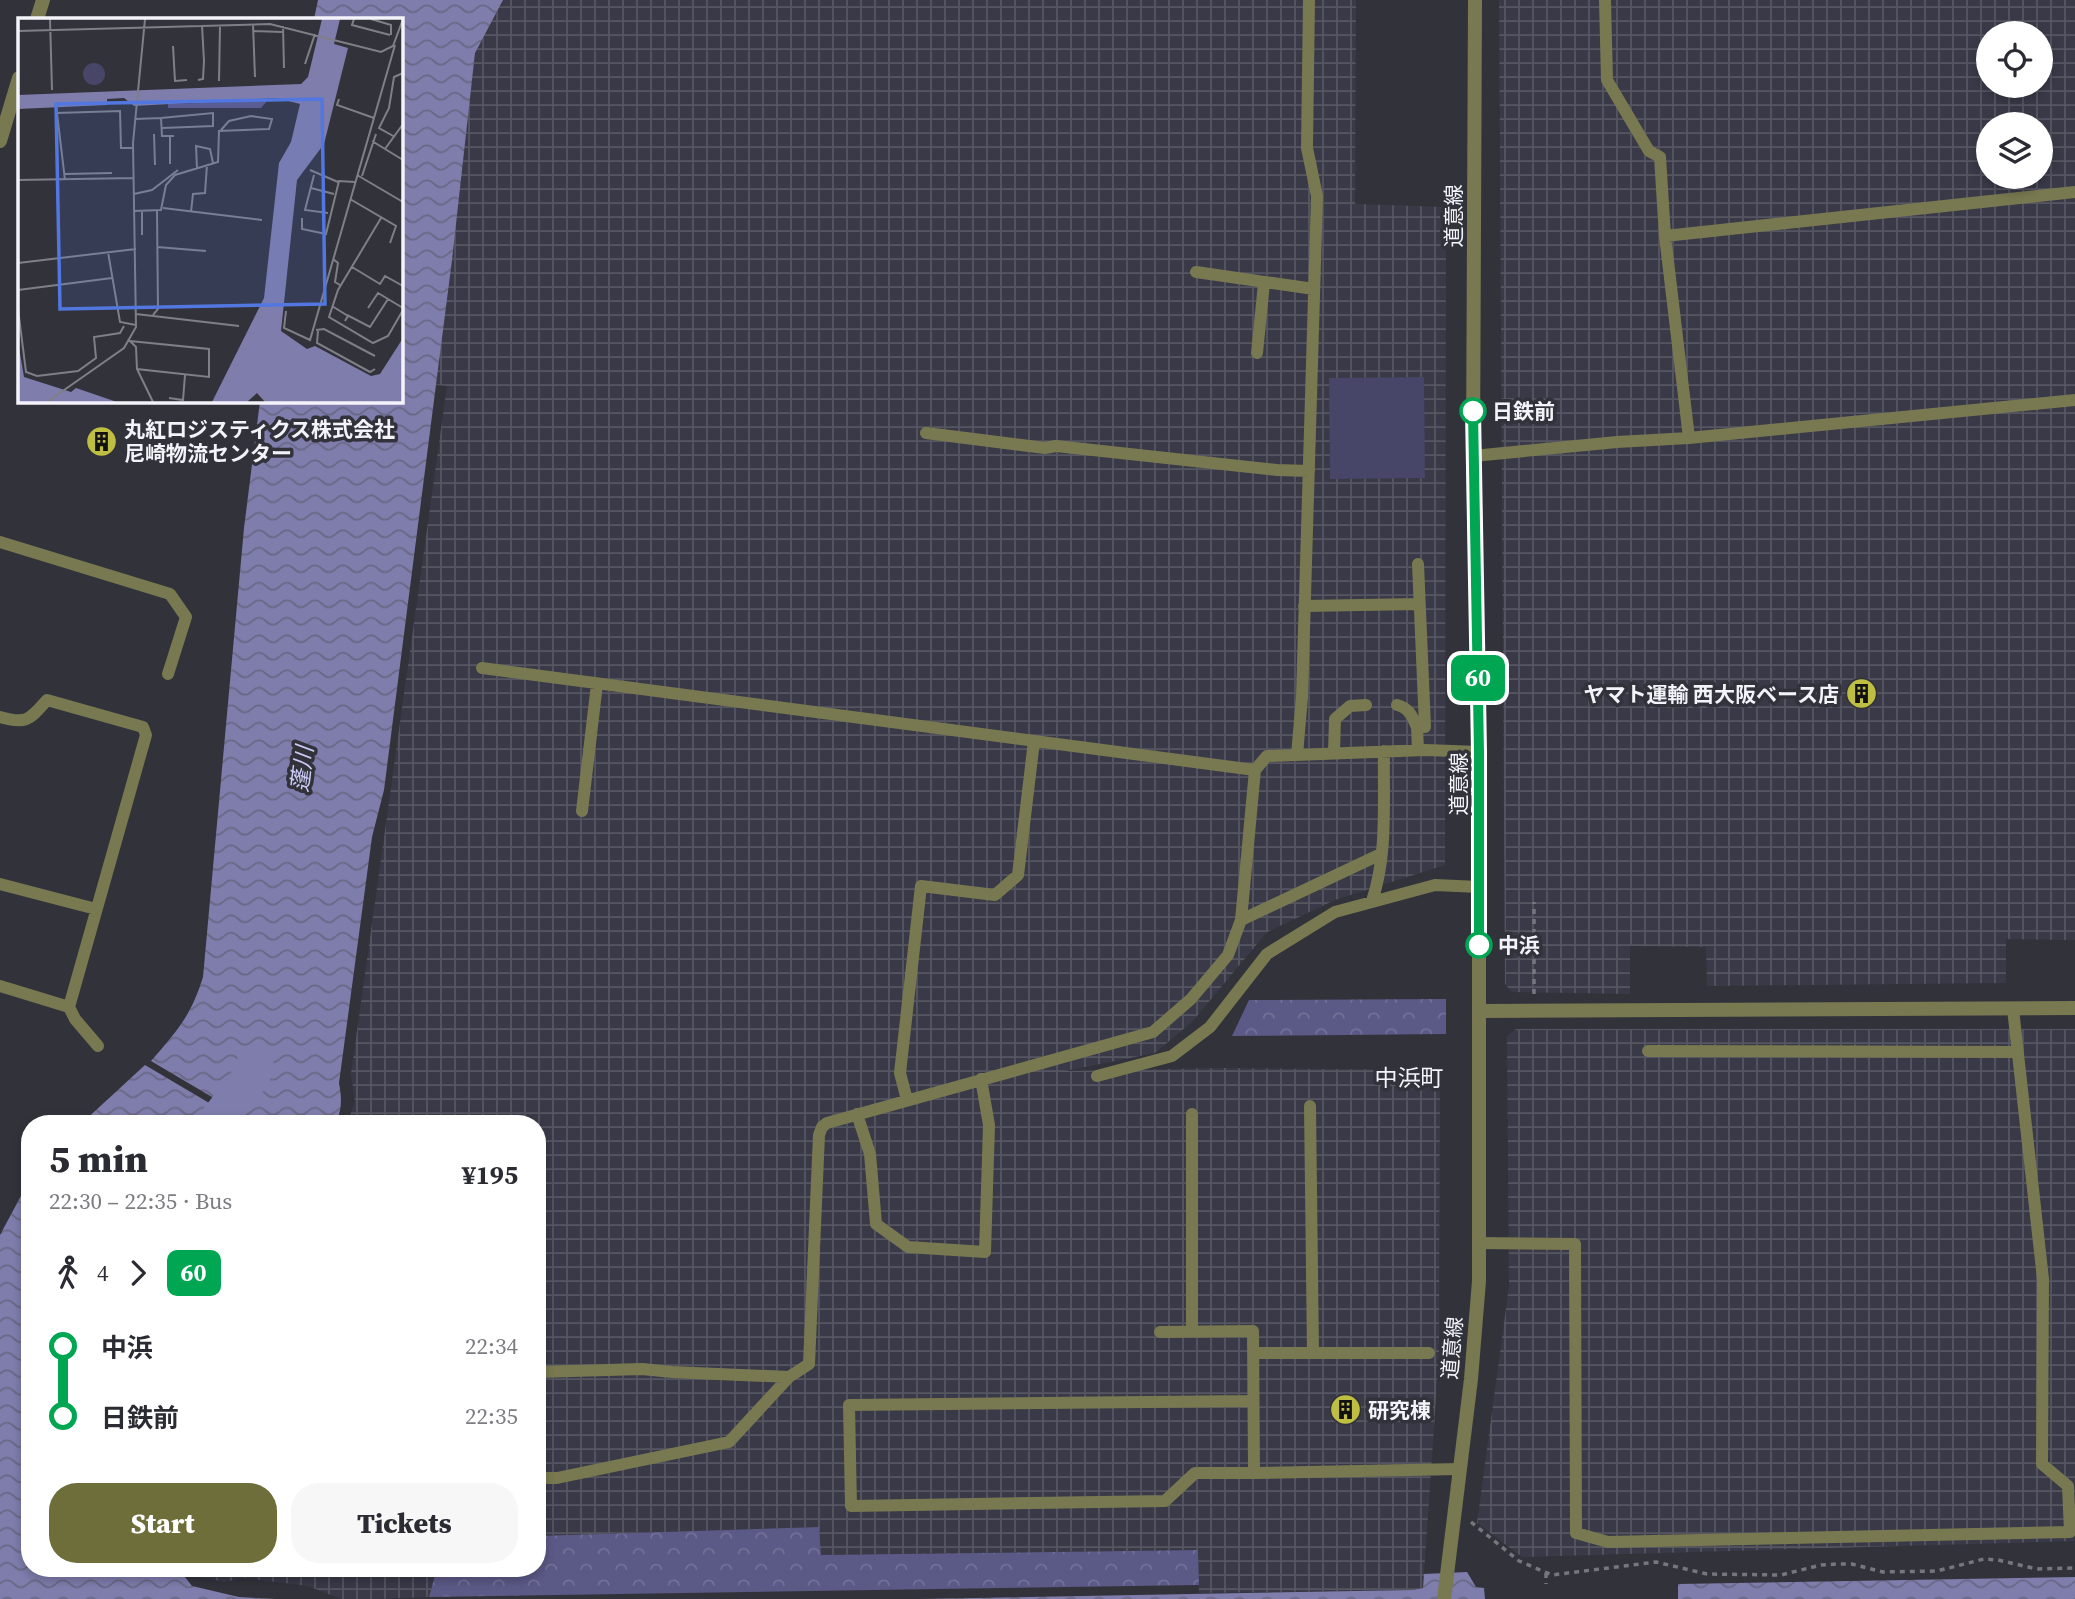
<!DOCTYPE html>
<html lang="en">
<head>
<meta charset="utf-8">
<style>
  body { margin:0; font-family:"Source Serif 4","Noto Sans JP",serif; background:#f7f7f7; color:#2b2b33; height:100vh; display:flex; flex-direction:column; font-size:26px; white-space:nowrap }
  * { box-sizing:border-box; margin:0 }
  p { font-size:23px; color:#7c7c81 }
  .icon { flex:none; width:38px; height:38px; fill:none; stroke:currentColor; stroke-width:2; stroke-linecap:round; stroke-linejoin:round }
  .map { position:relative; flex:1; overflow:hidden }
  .drawer { position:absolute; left:21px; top:1115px; width:525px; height:462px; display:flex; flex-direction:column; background:#fff; border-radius:28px; box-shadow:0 4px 10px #0003 }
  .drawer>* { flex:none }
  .badge { padding:0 14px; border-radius:10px; font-size:24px; line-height:46px }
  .buttons { position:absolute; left:1976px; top:21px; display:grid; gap:14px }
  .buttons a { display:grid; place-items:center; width:77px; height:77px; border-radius:50%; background:#fff; box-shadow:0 4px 10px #0003; font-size:35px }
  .map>.badge { position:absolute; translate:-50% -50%; box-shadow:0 0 0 4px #fff }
  .legs { display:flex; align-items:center; gap:10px; height:77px; padding:0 28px; font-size:23px }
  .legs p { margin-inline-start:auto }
  .summary { display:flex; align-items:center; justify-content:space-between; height:119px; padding:0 28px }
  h1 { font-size:38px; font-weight:800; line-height:52px }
  .action { display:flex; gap:14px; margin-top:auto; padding:14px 28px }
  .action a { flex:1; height:80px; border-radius:28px; background:#6d6e3a; color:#fff; font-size:28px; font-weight:800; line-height:80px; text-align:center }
  .action a+a { background:#f7f7f7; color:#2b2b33 }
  ul { padding:0 28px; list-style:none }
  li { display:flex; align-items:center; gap:24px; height:70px; font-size:26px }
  li i { display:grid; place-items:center; width:10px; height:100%; margin:0 9px; background:currentColor }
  li i::after { content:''; width:18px; height:18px; margin:-9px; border:5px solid; border-radius:50%; background:#fff }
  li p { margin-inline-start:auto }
  li:first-child i { background:linear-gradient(#0000 50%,currentColor 0) }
  li:last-child i { background:linear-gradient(currentColor 50%,#0000 0) }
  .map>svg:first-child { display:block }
  .industrial { fill:url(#industrial-grid); fill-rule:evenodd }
  .forest { fill:url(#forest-crowns) }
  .green { fill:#474668 }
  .water { fill:url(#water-waves) }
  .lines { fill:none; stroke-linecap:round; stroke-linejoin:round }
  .river { stroke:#7e7dac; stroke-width:37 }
  .path { stroke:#76767e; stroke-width:3.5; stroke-dasharray:5 5; stroke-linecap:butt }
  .service { stroke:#787950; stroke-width:12 }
  .tertiary { stroke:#787950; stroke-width:14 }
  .line-1-casing { stroke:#fff; stroke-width:16 }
  .line-1 { stroke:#00a651; stroke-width:10 }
  .stop-1-dot { fill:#fff; stroke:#00a651; stroke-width:3.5 }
  .labels { text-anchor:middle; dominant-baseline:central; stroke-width:7; stroke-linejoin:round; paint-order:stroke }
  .street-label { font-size:21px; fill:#f3f3f9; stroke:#32323b }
  .stop-label { font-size:21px; font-weight:bold; fill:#f3f3f9; stroke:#32323b; text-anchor:start }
  .poi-label { font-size:21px; font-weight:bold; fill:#f3f3f9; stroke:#32323b; text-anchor:start }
  .water-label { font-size:23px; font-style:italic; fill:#cacaf6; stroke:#32323b }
  .neighbourhood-label { font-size:23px; fill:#f3f3f9; stroke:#32323b }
  .inset-road { fill:none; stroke:#7f7f87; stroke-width:2 }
  .view { fill:#5277e0; fill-opacity:0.15; stroke:#5277e0; stroke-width:3.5 }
  .inset-edge { fill:none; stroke:#f3f3f9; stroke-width:3.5 }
</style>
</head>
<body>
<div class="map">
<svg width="2075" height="1599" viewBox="0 0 2075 1599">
  <defs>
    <pattern id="industrial-grid" width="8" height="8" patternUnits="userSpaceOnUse" patternTransform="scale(1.75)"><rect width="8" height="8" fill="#393948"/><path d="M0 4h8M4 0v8" fill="none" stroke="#565663"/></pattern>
    <pattern id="forest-crowns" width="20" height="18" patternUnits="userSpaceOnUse" patternTransform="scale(1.75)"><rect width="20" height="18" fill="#5b5986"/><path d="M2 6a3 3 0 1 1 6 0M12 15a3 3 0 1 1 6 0" fill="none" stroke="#737198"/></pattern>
    <pattern id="water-waves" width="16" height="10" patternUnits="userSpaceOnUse" patternTransform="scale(1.75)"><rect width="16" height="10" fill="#7e7dac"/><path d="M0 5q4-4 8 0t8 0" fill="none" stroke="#696885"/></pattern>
  </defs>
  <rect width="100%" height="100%" fill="#32323b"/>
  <path class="industrial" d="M503,0H1356L1355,204L1446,207L1445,865L1335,900L1267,932L1192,1022L1155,1053L1065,1071L1222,1068L1440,1070L1439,1354L1423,1588L1413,1590L1199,1593L1198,1550L820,1555L819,1527L537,1536V1124H347L355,1101L351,1074L447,386L436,385L475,53Z
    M1499,0H2075V940L2006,939V983L1707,986L1706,947L1630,946V994L1512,992L1505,984ZM1988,33H2040V86H1988ZM1988,124H2040V177H1988Z
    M1516,1029H2075V1541L1522,1557L1477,1523L1509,1286L1507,1036Z
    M192,1568H437L429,1597L375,1599H341L308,1586L244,1578L224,1582L197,1576Z"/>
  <path class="forest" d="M1446,999V1034L1232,1036L1249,1000Z
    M819,1527L821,1555L1198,1550L1199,1585L429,1597L437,1568H537V1536Z"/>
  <path class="green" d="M1424,377L1425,478L1330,479L1329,378Z"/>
  <path class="water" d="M318,0H503L475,53L452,260L384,790L372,837L339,1083C342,1099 342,1108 336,1123H256L151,1061C177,1031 191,1016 203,977L244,528L260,401H401V19H314Z
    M145,1065L243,1123H82Z
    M30,1179V1568H178L192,1586L239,1597L275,1599H0V1235Z
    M1467,1572L1476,1587L1484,1588L1485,1599H918L1413,1590L1423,1588L1424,1574Z
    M2075,1577V1599H1678V1584Z"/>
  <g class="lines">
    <path class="river" d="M215,1124L252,1076L255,1064"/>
    <path class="path" d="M1534,994V902
      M1471,1522L1519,1561L1552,1575L1656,1562L1707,1574L1781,1575L1821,1565L1837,1564H1852L1883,1572L1937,1571L1984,1559L1998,1560L2037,1569L2075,1568
      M1546,1573V1584"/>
    <path class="service" d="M1605,0L1607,80L1649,151L1660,157L1665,236L1689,438
      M1665,236L2075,192
      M1196,272L1314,289
      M1257,353L1264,283
      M926,433L1045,448L1056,446L1277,470L1309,471
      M1473,456L1617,442L1689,438L2075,400
      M0,542L170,594L186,617L168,674
      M1418,564L1425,727H1417L1418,750
      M1304,606L1419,604
      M482,668L1255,770
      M1397,705C1409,708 1412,716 1417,727
      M0,717C27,725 30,719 47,700L143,727L146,735L69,1007
      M1334,753L1335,719L1350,706L1366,705
      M1297,755L1302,697L1317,196L1307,148L1309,0
      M582,811L597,684
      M0,884L96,909
      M1372,901C1388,854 1383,801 1384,751
      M1241,920L1381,854
      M0,986L69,1007L75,1019L98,1046
      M1648,1051L2017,1052
      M1097,1076L1172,1056L1210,1027L1267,954L1335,912L1435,885L1479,887
      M907,1100L900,1073L921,886L995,895L1018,875L1034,741
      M1310,1106L1313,1353
      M857,1114L870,1154L876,1224L908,1247L985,1252L989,1125L981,1079
      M1192,1114V1331
      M1478,1243L1575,1244L1576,1533L1608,1542L2070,1532L2068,1486L2042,1464L2043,1279L2013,1009
      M1160,1332L1253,1331L1254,1473L1460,1469
      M1253,1353H1429
      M537,1372L642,1369L672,1372L789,1377
      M1253,1401L849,1405L851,1506L1165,1501L1195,1473H1254
      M537,1478H557L729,1442L789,1377L809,1364L819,1135L822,1127L827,1123L1153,1032L1191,999L1228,955L1241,920L1255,770L1267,756L1425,750L1479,752"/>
    <path class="tertiary" d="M37,19L43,0
      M0,141L19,78
      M1479,1011L2075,1008
      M1444,1599L1471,1379L1479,1281V752L1473,456L1475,0"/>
  </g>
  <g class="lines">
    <defs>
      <path id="line-1" d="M1473,411L1479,752V945"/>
    </defs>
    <use href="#line-1" class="line-1-casing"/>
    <use href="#line-1" class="line-1"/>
  </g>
  <defs>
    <symbol id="building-disc" viewBox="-11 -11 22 22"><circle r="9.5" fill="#bebf42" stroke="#32323b"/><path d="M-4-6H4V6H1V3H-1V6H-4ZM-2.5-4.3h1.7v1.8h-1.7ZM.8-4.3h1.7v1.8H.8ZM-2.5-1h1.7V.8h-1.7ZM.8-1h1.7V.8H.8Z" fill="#111"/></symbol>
  </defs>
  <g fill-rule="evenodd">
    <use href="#building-disc" x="84" y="424" width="35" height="35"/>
    <use href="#building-disc" x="1844" y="676" width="35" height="35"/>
    <use href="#building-disc" x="1328" y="1392" width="35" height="35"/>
  </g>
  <g class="stop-1-dot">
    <circle cx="1473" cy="411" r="12"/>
    <circle cx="1479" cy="945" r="12"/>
  </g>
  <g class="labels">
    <g class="street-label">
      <text transform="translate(1453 216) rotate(-90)">道意線</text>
      <text transform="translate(1458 784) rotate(-90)">道意線</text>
      <text transform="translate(1452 1348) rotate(-85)">道意線</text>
    </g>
    <g class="stop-label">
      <text x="1492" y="411">日鉄前</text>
      <text x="1498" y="945">中浜</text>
    </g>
    <g class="poi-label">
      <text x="124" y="429">丸紅ロジスティクス株式会社<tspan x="124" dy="24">尼崎物流センター</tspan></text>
      <text x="1839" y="694" text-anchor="end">ヤマト運輸 西大阪ベース店</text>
      <text x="1368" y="1410">研究棟</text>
    </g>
    <g class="water-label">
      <text transform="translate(302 769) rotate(-83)">蓬川</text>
    </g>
    <g class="neighbourhood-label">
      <text x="1409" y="1078">中浜町</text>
    </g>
  </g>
  <g transform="translate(18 18)">
    <rect width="385" height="385" fill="#32323b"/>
    <path d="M249,83L243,90H150V86Z" fill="#5b5986"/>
    <path d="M65 56a11 11 0 1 1 22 0a11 11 0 1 1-22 0Z" fill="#474668"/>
    <path d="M304,1H322L316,26L330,30L306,126L279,162L263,313L289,331L297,328L353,358L362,356L385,320V384H247L239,375L229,384H194L246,280L261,145L273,124L282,86L259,80L116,88L106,80L89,81V87L0,91V77L283,66L290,59ZM0,324L6,359L53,374L58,370L99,384H0Z" fill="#7e7dac"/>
    <path class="inset-road" d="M32,1L34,72M336,1L334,7L372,17M353,1L373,7V17M235,6L237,59M265,8L266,50M0,13L252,6L363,34L375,28L385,1M236,13L264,14M155,28L157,63L169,62M287,46L297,16M180,62L185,61L186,43L184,7M201,63L202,7M321,81L319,87L356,100M143,100L195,95V108L144,110M117,101L143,100L144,118H156M136,116L137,147M152,118V146M377,119L361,110L371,90L376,59L385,55M354,123L385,142M367,131L385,106M179,150L178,128L192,131L195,145M292,152L320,164M47,156L94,155M296,157L287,192L310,195M339,157L385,184M344,158L358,116M0,162L116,160M47,162L39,95L102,93L103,130H115M293,170L316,176M116,176L134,172L160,152M332,181L378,208L372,225M145,190L244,202M116,193L143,192L148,167L157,157L200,144L201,113L251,111L254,101L233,98L211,103L203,112M124,193V217M173,194L175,176L187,175L189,147M284,200V211L308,216L321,163L337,164M363,200L320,272L311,299L355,325L370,318L385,292M139,229L188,233M90,234L102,304L118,307M315,241L320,245L317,264L322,267M0,245L118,231M334,249L362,266L367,258L385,268M0,272L94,260M314,288L330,298L327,303M350,290L360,275L385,290M0,291L8,354L19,358L60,353L78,340L76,319L102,315L106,308M268,293L266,310L292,322L377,27M118,296L221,308M135,297L140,291L139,192M329,297L352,309L370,281M298,312L306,311L357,338M300,313L299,325L352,354L357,351M112,323L191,331V359L119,351L118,329ZM119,351L135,384M151,380L165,382L167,357M29,384L106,330L118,309L115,125L127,1"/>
    <path class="view" d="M304,81L307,286L42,291L38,86Z"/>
    <rect width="385" height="385" class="inset-edge"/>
  </g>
</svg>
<div class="buttons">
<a><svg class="icon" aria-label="locate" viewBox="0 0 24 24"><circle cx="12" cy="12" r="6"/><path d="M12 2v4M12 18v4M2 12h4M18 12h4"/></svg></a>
<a><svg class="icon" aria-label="layers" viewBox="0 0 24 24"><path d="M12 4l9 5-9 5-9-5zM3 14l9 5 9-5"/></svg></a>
</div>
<b class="badge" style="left:1478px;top:678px;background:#00a651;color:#fff">60</b>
<section class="drawer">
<div class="summary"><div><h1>5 min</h1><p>22:30 – 22:35 · Bus</p></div><b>¥195</b></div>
<div class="legs"><svg class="icon" aria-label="walk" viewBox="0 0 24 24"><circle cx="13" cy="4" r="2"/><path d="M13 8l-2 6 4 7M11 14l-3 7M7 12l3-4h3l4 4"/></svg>4<svg class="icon" aria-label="forward" viewBox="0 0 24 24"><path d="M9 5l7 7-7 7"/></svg><b class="badge" style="background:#00a651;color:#fff">60</b></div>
<ul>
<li><i style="color:#00a651"></i><b>中浜</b><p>22:34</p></li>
<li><i style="color:#00a651"></i><b>日鉄前</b><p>22:35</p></li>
</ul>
<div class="action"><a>Start</a><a>Tickets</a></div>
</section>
</div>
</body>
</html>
